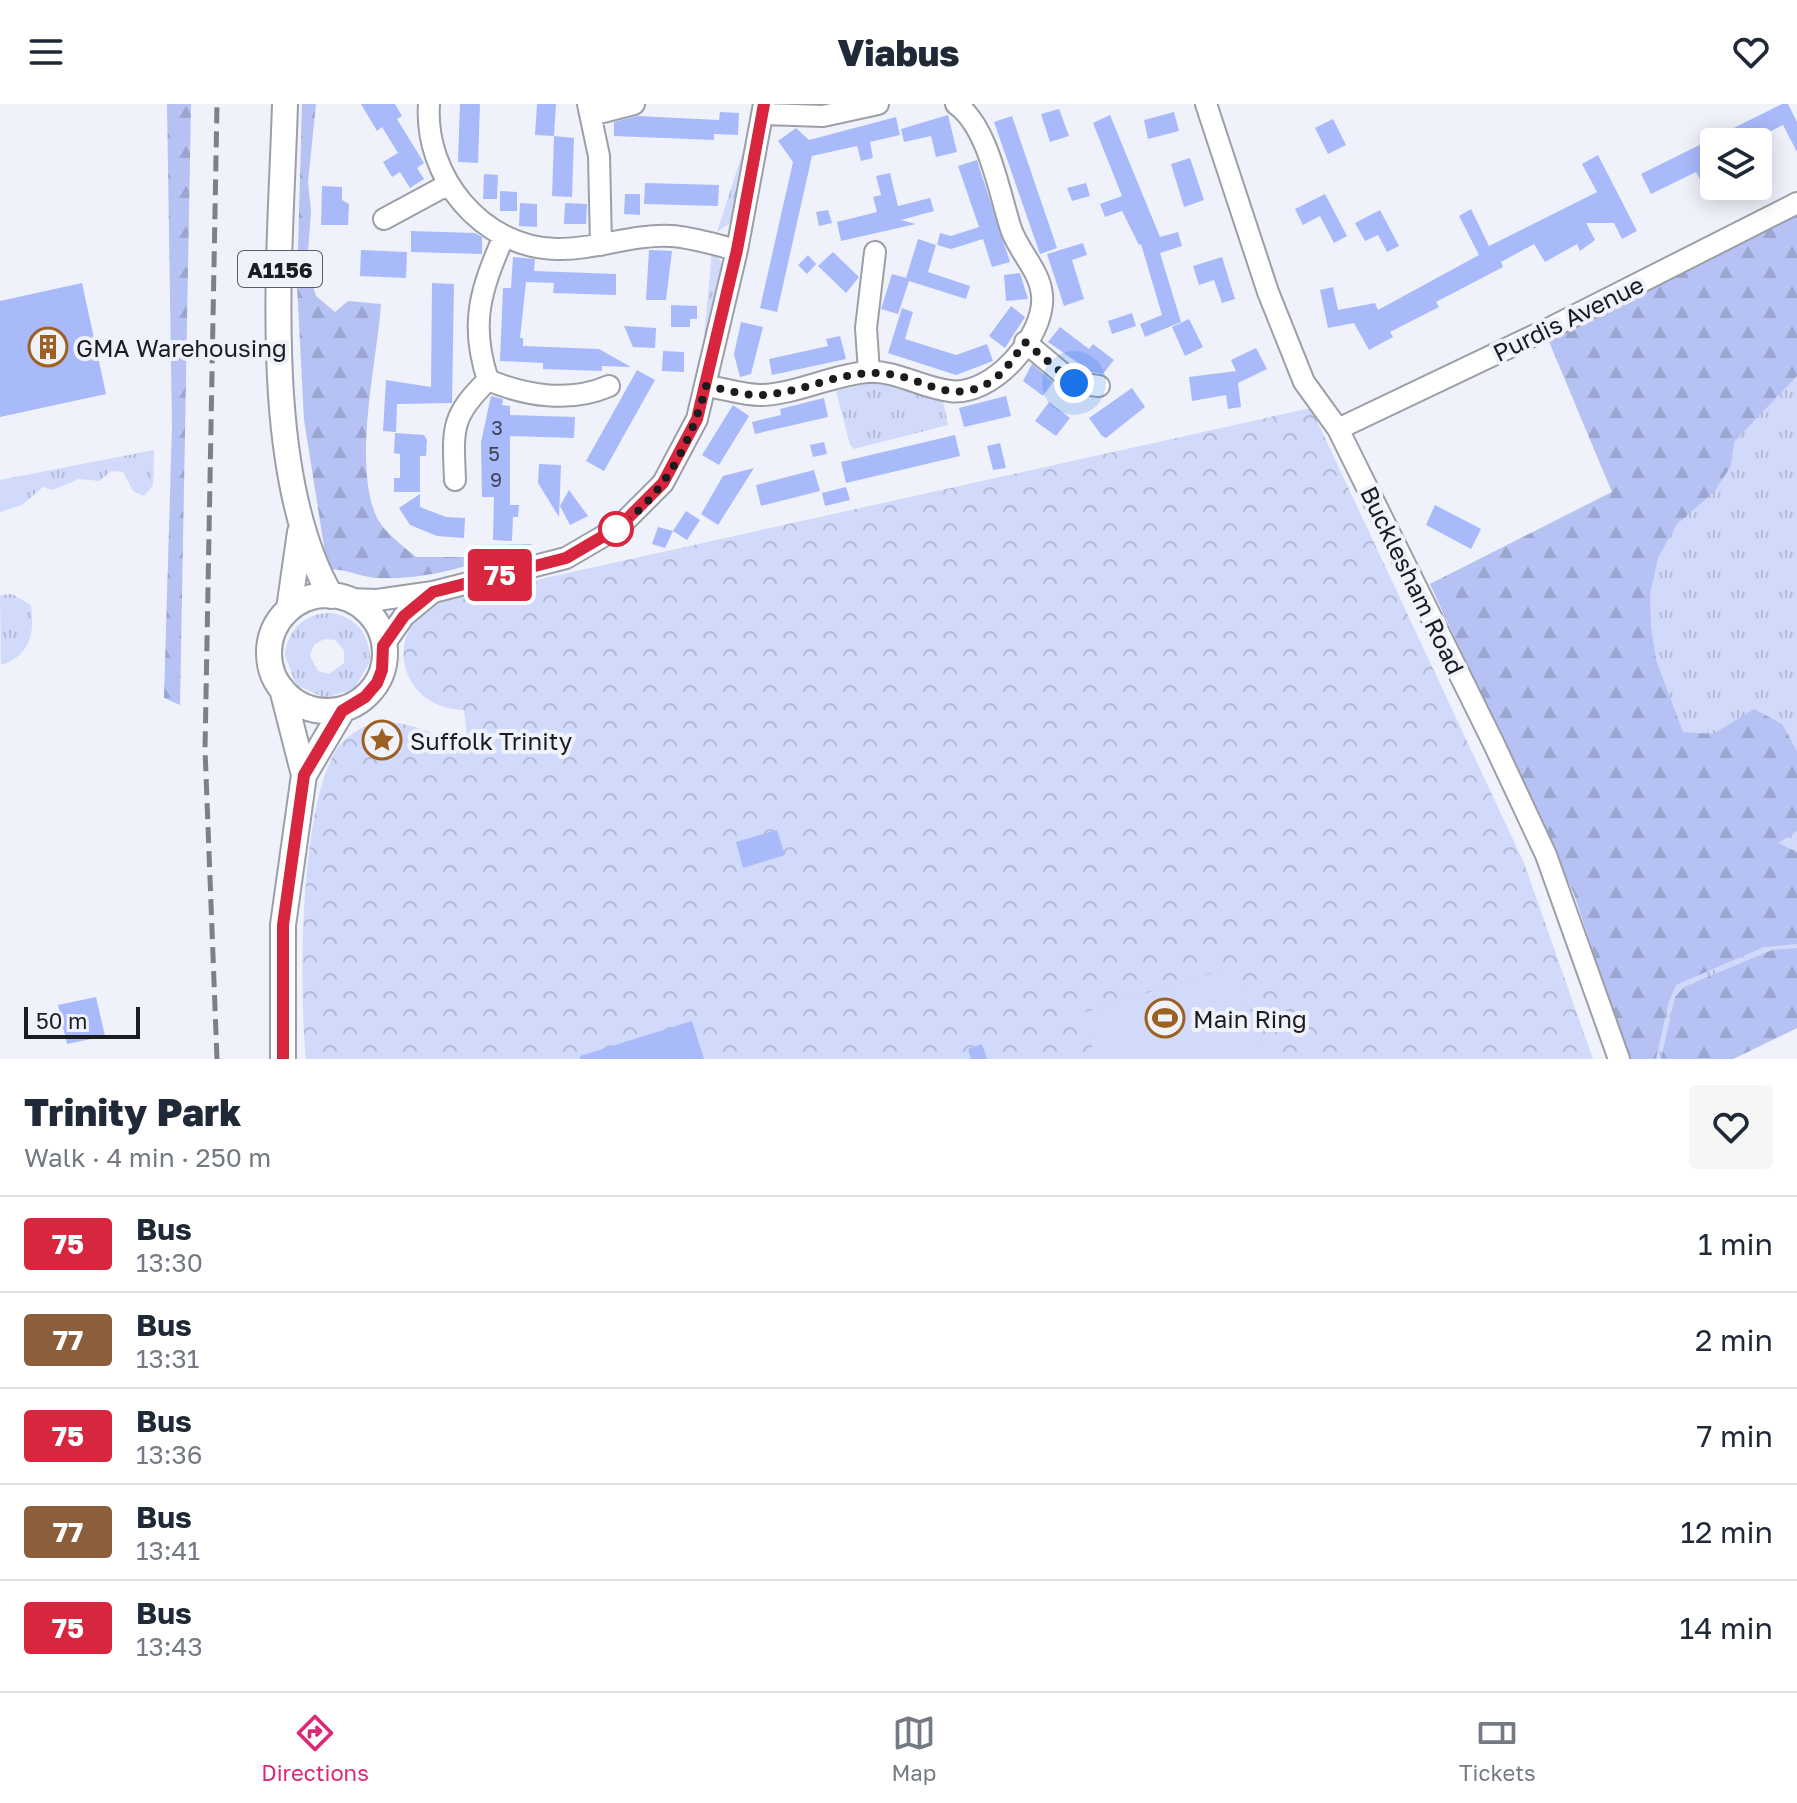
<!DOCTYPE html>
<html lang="en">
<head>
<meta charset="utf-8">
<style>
  body { margin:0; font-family:"Golos Text",sans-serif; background:#f6f6f7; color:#1f2937; height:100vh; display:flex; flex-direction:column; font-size:30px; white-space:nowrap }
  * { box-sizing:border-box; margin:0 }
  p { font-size:26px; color:#747a83 }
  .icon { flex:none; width:44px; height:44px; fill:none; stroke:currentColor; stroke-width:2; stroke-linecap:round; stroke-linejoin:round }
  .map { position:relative; height:955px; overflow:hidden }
  .panel { display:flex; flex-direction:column; background:#fff; flex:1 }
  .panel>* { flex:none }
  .badge { padding:0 16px; border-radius:6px; font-size:28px; line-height:52px }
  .buttons { position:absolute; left:1700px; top:24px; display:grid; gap:16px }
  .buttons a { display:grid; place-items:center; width:72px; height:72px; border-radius:8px; background:#fff; box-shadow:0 4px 20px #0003; font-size:40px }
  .scale { position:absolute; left:24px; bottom:20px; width:116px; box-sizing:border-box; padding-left:8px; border:4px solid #1b1c1f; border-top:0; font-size:22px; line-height:28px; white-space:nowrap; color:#1b1c1f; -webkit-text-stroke:6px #eff2fb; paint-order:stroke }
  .you { position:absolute; width:40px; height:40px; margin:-20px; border:6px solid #fff; border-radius:50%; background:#1a73e8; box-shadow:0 0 0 12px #1a73e833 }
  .map>.badge { position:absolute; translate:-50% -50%; box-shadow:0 0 0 4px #fff }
  .round { display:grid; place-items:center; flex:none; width:84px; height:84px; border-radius:8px; background:#f6f6f7 }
  .headline { display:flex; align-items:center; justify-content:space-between; height:136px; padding:0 24px }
  h1 { font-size:38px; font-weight:800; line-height:60px }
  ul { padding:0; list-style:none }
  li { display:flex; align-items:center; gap:24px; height:96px; padding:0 24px; border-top:2px solid #e0e1e3 }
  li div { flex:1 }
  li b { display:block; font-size:30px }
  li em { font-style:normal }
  li .badge { min-width:88px; font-weight:700; text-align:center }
  header { display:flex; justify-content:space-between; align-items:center; height:104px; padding:0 24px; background:#fff; font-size:36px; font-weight:800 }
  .tabs { display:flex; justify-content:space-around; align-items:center; height:112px; border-top:2px solid #e0e1e3; background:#fff; font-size:22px; color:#747a83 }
  .tabs a { display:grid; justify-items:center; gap:4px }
  .tabs .on { color:#db2777 }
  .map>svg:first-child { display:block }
  .grass { fill:url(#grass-tufts); fill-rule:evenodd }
  .forest { fill:url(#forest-firs) }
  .park { fill:url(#park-crowns) }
  .garden { fill:#d1dafa }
  .building { fill:#a9bafb }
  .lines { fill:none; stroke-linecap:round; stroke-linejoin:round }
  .minor-casing { stroke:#9c9fa7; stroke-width:24 }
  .major-casing { stroke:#9c9fa7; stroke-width:28 }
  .minor { stroke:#fff; stroke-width:20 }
  .major { stroke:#fff; stroke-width:24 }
  .rail { stroke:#7f8086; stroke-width:5; stroke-dasharray:16 8; stroke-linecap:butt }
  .line-casing { stroke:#fff; stroke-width:18 }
  .line { stroke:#d7263d; stroke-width:12 }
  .walk { stroke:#1b1c1f; stroke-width:8; stroke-dasharray:0 14.4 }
  .stop-dot { fill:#fff; stroke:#d7263d; stroke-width:4 }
  .labels { text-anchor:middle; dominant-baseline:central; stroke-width:8; stroke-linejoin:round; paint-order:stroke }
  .number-label { font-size:20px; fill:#3e4456 }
  .shield { fill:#eff2fb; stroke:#5b5c61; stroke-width:2 }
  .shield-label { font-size:22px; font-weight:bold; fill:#1b1c1f }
  .street-label { font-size:24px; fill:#1b1c1f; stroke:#eff2fb }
  .poi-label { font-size:24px; fill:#1b1c1f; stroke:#eff2fb; text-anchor:start }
</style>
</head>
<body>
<header><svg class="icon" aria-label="menu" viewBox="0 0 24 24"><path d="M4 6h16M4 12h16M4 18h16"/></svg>Viabus<svg class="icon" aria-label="heart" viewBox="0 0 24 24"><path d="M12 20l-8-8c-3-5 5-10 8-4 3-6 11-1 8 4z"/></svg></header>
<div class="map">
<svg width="1797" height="955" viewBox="0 0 1797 955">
  <defs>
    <pattern id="grass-tufts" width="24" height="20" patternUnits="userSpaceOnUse" patternTransform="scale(2)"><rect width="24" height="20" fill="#d1dafa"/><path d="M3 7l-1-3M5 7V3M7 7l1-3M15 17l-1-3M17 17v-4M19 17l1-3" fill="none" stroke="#b3bad6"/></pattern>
    <pattern id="forest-firs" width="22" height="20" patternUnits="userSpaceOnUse" patternTransform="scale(2)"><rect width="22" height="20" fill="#b5c2f3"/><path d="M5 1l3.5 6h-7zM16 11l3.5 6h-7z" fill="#9ba6d0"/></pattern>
    <pattern id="park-crowns" width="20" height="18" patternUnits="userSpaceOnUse" patternTransform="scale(2)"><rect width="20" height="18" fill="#d1dafa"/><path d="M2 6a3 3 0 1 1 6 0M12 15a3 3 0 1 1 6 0" fill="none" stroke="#b3bad6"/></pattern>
  </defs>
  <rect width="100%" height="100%" fill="#eff2fb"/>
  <path class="grass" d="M754,13L733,117L717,128Z
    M1797,106V924L1733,955H1629L1574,790L1430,480L1612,388L1548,235Z
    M712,147L721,157V170L702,255Z
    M871,279L894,282L943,297L948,321L854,345L850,341L836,287Z
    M154,346L153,381L144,392L133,387L123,368L111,367L100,377L79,375L53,386L43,383L22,401L0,408V376Z
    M12,490L31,501C35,529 30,552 1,561L0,491Z
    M332,509C358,514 371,533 370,558L354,585L325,594L296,581L285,551C288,525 305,508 332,509ZM324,535L335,536L344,546V559L329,570L318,567L310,552L314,541Z"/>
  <path class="forest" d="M167,0H191L180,601L164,594L172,322Z
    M302,0H316L308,78L311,107L307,162L316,192L335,208L348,197L381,200C377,258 352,360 377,414C385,429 403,442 416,453H477L483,441L533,440C484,457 434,476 380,474C364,474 349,466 331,465L327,461L304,316L297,181Z
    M1797,106V272L1734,338L1731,362L1714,388L1677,420L1658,454L1650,490L1651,523L1656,556L1683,628L1713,630L1754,605L1782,620L1797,647V727L1778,739L1797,748V840L1764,843L1676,881L1668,900L1656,955H1629L1574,790L1430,480L1612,388L1548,235Z
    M1797,844V924L1733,955H1661L1675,893L1684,883L1772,846Z"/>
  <path class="park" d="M1311,304L1524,759L1593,955H306C299,886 299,697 339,642C346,633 358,625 369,621C401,610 437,634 468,641L464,606C395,604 380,519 446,496Z"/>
  <path class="garden" d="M1225,865L1242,881L1265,955H1096L1088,930L1076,919L1081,909Z"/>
  <path class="building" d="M361,0H395L402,12L397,15L424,59L417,64L424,75L410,84L400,68L392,73L383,58L398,49L382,23L377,27Z
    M460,0H480L478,59L458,58Z
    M537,0H556L554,32L535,31Z
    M1782,0H1788L1797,18V48L1783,21L1749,38H1714V75L1703,81L1696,68L1651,90L1641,70Z
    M1059,5L1069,32L1050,38L1041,10Z
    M720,8L739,9L738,31L714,30V36L614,32V18L638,12L719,16Z
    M1174,8L1179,27L1148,35L1144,16Z
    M948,11L957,48L936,53L931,32L904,38L901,25Z
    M1110,11L1160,133L1178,128L1182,142L1160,149L1181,218L1145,233L1140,220L1162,211L1141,140L1139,141L1122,107L1105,113L1100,100L1122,92L1093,19Z
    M1012,12L1057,144L1040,150L994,18Z
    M896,13L900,31L870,38L873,54L861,57L857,42L812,52L777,208L760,204L793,58L778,37L796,24L809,36Z
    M1333,15L1346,41L1328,50L1315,24Z
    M554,32L574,34L572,93L552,92Z
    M1598,51L1637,127L1622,135L1614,119H1586L1595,136L1580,147L1577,140L1545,158L1534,140L1501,158L1503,163L1436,198L1439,203L1390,228L1393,233L1369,246L1354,219L1328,224L1320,186L1333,183L1338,206L1375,199L1378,206L1479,151L1459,112L1471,105L1489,142L1597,88L1582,60Z
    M1190,54L1204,96L1184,103L1171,60Z
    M977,56L1010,158L992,163L983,135L951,145L937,141L940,129L951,132L979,123L958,62Z
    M890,69L898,102L930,94L934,107L901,116L916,120L841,137L837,118L877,108L873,93L881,91L876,72Z
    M484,70L498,71L497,95H483Z
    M645,79L719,81L718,102L644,100Z
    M1086,79L1090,92L1072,97L1067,84Z
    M322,82L342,83V96L349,100L348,121H321Z
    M500,87L517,88V107H500Z
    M625,90H640V111L624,110Z
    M1325,90L1347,132L1334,139L1320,112L1303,121L1295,105Z
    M520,99L537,100V123L519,122Z
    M565,99L587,100L586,120H564Z
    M828,106L832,119L819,122L816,108Z
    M1380,106L1399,142L1387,148L1378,131L1365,137L1355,119Z
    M411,127L475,129L482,133V150L411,148Z
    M918,135L936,141L928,168L970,182L966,195L909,177L898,210L881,205L892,170L906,174Z
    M1083,139L1087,151L1072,156L1084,195L1064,202L1047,150Z
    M361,146L407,148L406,174L360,172Z
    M649,146L672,147L666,196H646Z
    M833,148L859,173L846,189L818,162Z
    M808,151L816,160L807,170L798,161Z
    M513,153L535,155L534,167L616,170V191L553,189L554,179L526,178L520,234H523V242L599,245L631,263L602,262V267L543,265V259L500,257L503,184H511Z
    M1222,153L1235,195L1222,199L1214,176L1199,181L1193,162Z
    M1020,169L1028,195L1006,197L1004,171Z
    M82,179L106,290L0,313V197Z
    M432,179L454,180L452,299L397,300L396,328L383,327L386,276L431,283Z
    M671,201L697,202V215H690V223H671Z
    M1011,202L1025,213L1005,244L989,232Z
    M902,204L913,208L905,235L956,251L987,240L993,257L956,271L888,249Z
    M1132,209L1136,222L1112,230L1108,217Z
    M1189,215L1203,243L1185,252L1172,223Z
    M741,218L763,223L751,270L740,273L734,250Z
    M624,222L656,224L655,244L633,243Z
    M1060,223L1089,245L1093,240L1114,256L1103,270L1091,268L1048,238Z
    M840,232L846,255L772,271L769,255L828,242L826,235Z
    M1256,244L1267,265L1238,279L1241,303L1228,305L1226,291L1192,297L1189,273L1236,267L1231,256Z
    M663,247L684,248V268L662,267Z
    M1032,260L1053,278L1043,292L1023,277Z
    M637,266L655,276L604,367L586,357Z
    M1132,284L1145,303L1106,334L1102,332L1089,314Z
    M491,292L503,295L502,301L510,302V311L575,313L574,334L510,332V401H519L518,413H513L512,437L493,436L494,393H482L481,338Z
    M1006,292L1011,312L964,323L959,304Z
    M824,294L828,313L755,330L752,318L781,311L780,305Z
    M1049,298L1070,314L1056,332L1035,317Z
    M733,301L749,312L719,361L702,351Z
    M395,329L424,331L427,336L426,352H420V388H394V374H400V350L394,349Z
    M955,331L960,352L846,379L841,358Z
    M824,338L827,350L813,353L810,341Z
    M1000,339L1006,364L993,366L987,342Z
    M539,360L561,361L559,413L538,379Z
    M754,364L718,421L701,410L723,372Z
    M814,366L820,387L761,402L756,381Z
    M846,383L850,396L825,402L822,389Z
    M569,386L588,412L570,421L560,402Z
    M420,390V403L446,413L465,414L464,434L437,432L410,421L399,404Z
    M1435,401L1481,425L1471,445L1426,421Z
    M686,407L700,416L687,436L673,427Z
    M658,423L673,427L665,444L652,440Z
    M777,726L785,751L743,764L736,738Z
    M96,893L105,932L67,940L58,901Z
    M692,917L704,955H580V952Z
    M982,940L987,955H971L968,945Z"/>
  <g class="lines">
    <defs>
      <path id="minor" d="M429,0C424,72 481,143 556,145C595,146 632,130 671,132C692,133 716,141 737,146
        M588,0L599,52L601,141
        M1206,0L1268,188L1304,278L1338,325L1493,638L1546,751L1619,955
        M764,10L823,12L878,0
        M591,11L634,0
        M384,115L447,81
        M504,132C481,185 469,219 488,276C526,292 570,299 609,282
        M1025,238L1074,279L1099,282
        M869,268L866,224L875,148
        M706,282C723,284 742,291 760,291C793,291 832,271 867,268C896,266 922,284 950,287C992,293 1046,232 1042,191C1040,167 1019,148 1011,125C999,88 988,22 956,0
        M1338,325L1554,222L1797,99
        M455,376C453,325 450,313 488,276
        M347,495L377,496L433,488L566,454L619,423L663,379L697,315L737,146L764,0
        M383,542L404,512L433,488"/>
      <path id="major" d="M285,0C281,143 258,366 331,492
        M269 549a58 58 0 1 1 116 0a58 58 0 1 1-116 0Z
        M289,505L300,428
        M282,585L304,671
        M283,955V821L304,671L342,607"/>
    </defs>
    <use href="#minor" class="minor-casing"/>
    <use href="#major" class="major-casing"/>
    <use href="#minor" class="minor"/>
    <use href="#major" class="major"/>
    <path class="rail" d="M217,955L205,645L217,0"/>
  </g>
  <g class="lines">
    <defs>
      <path id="line" d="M283,955V821L304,671L342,607L365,593L377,579L382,566L383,542L404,512L433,488L566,454L619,423L663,379L697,315L737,146L764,0"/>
    </defs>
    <use href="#line" class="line-casing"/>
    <use href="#line" class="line"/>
    <path class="walk" d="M616,425C664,392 692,337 706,282C723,284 743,292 760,291C803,290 842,264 888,270C917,273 941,293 971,286C998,280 1010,259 1025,238L1074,279"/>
  </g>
  <defs>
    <symbol id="building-ring" viewBox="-11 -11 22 22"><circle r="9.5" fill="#eff2fb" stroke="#9c6021" stroke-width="1.5"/><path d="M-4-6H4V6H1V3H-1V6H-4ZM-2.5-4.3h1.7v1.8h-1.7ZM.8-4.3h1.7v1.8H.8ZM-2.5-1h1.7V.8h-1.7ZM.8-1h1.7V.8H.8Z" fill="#9c6021"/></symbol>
    <symbol id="sight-ring" viewBox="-11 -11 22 22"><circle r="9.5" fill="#eff2fb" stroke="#9c6021" stroke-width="1.5"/><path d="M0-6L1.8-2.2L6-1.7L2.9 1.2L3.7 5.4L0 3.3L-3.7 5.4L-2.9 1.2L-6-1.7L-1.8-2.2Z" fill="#9c6021"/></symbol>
    <symbol id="stadium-ring" viewBox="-11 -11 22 22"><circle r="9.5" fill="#eff2fb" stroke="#9c6021" stroke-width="1.5"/><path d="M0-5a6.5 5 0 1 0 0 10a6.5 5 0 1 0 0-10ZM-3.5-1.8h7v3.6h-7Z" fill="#9c6021"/></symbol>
  </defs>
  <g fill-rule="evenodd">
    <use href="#building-ring" x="26" y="221" width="44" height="44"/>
    <use href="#sight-ring" x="360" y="614" width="44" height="44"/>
    <use href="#stadium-ring" x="1143" y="892" width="44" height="44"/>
  </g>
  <circle class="stop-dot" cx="616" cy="425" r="16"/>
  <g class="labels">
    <g class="number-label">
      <text x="497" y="323">3</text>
      <text x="494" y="349">5</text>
      <text x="496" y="375">9</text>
    </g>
    <rect class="shield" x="238" y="147" width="84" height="36" rx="6"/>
    <g class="shield-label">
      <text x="280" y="165">A1156</text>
    </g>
    <g class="street-label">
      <text transform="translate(1568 214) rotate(-26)">Purdis Avenue</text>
      <text transform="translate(1413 476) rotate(64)">Bucklesham Road</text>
    </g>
    <g class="poi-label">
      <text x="76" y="243">GMA Warehousing</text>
      <text x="410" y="636">Suffolk Trinity</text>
      <text x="1193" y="914">Main Ring</text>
    </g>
  </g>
</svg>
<div class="buttons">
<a><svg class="icon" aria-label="layers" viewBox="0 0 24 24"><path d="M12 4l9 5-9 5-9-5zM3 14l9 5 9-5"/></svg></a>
</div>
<div class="scale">50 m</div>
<div class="you" style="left:1074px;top:279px"></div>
<b class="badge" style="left:500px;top:471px;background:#d7263d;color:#fff">75</b>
</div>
<section class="panel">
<div class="headline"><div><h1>Trinity Park</h1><p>Walk · 4 min · 250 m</p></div><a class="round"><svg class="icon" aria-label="heart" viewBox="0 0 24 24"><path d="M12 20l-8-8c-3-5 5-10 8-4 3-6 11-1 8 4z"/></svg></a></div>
<ul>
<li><span class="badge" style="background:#d7263d;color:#fff">75</span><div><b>Bus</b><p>13:30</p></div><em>1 min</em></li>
<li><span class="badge" style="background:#8b5e3c;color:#fff">77</span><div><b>Bus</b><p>13:31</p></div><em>2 min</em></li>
<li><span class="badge" style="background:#d7263d;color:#fff">75</span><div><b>Bus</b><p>13:36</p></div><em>7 min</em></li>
<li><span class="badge" style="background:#8b5e3c;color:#fff">77</span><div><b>Bus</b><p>13:41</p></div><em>12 min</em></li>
<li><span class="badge" style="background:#d7263d;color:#fff">75</span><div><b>Bus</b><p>13:43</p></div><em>14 min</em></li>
</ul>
</section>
<nav class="tabs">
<a class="on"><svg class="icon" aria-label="directions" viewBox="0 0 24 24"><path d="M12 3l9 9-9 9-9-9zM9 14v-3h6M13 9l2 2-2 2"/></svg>Directions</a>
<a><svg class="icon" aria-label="map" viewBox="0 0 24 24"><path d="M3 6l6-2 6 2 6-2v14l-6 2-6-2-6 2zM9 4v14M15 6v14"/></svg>Map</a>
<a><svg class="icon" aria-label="tickets" viewBox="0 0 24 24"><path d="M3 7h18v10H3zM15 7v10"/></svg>Tickets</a>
</nav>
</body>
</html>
